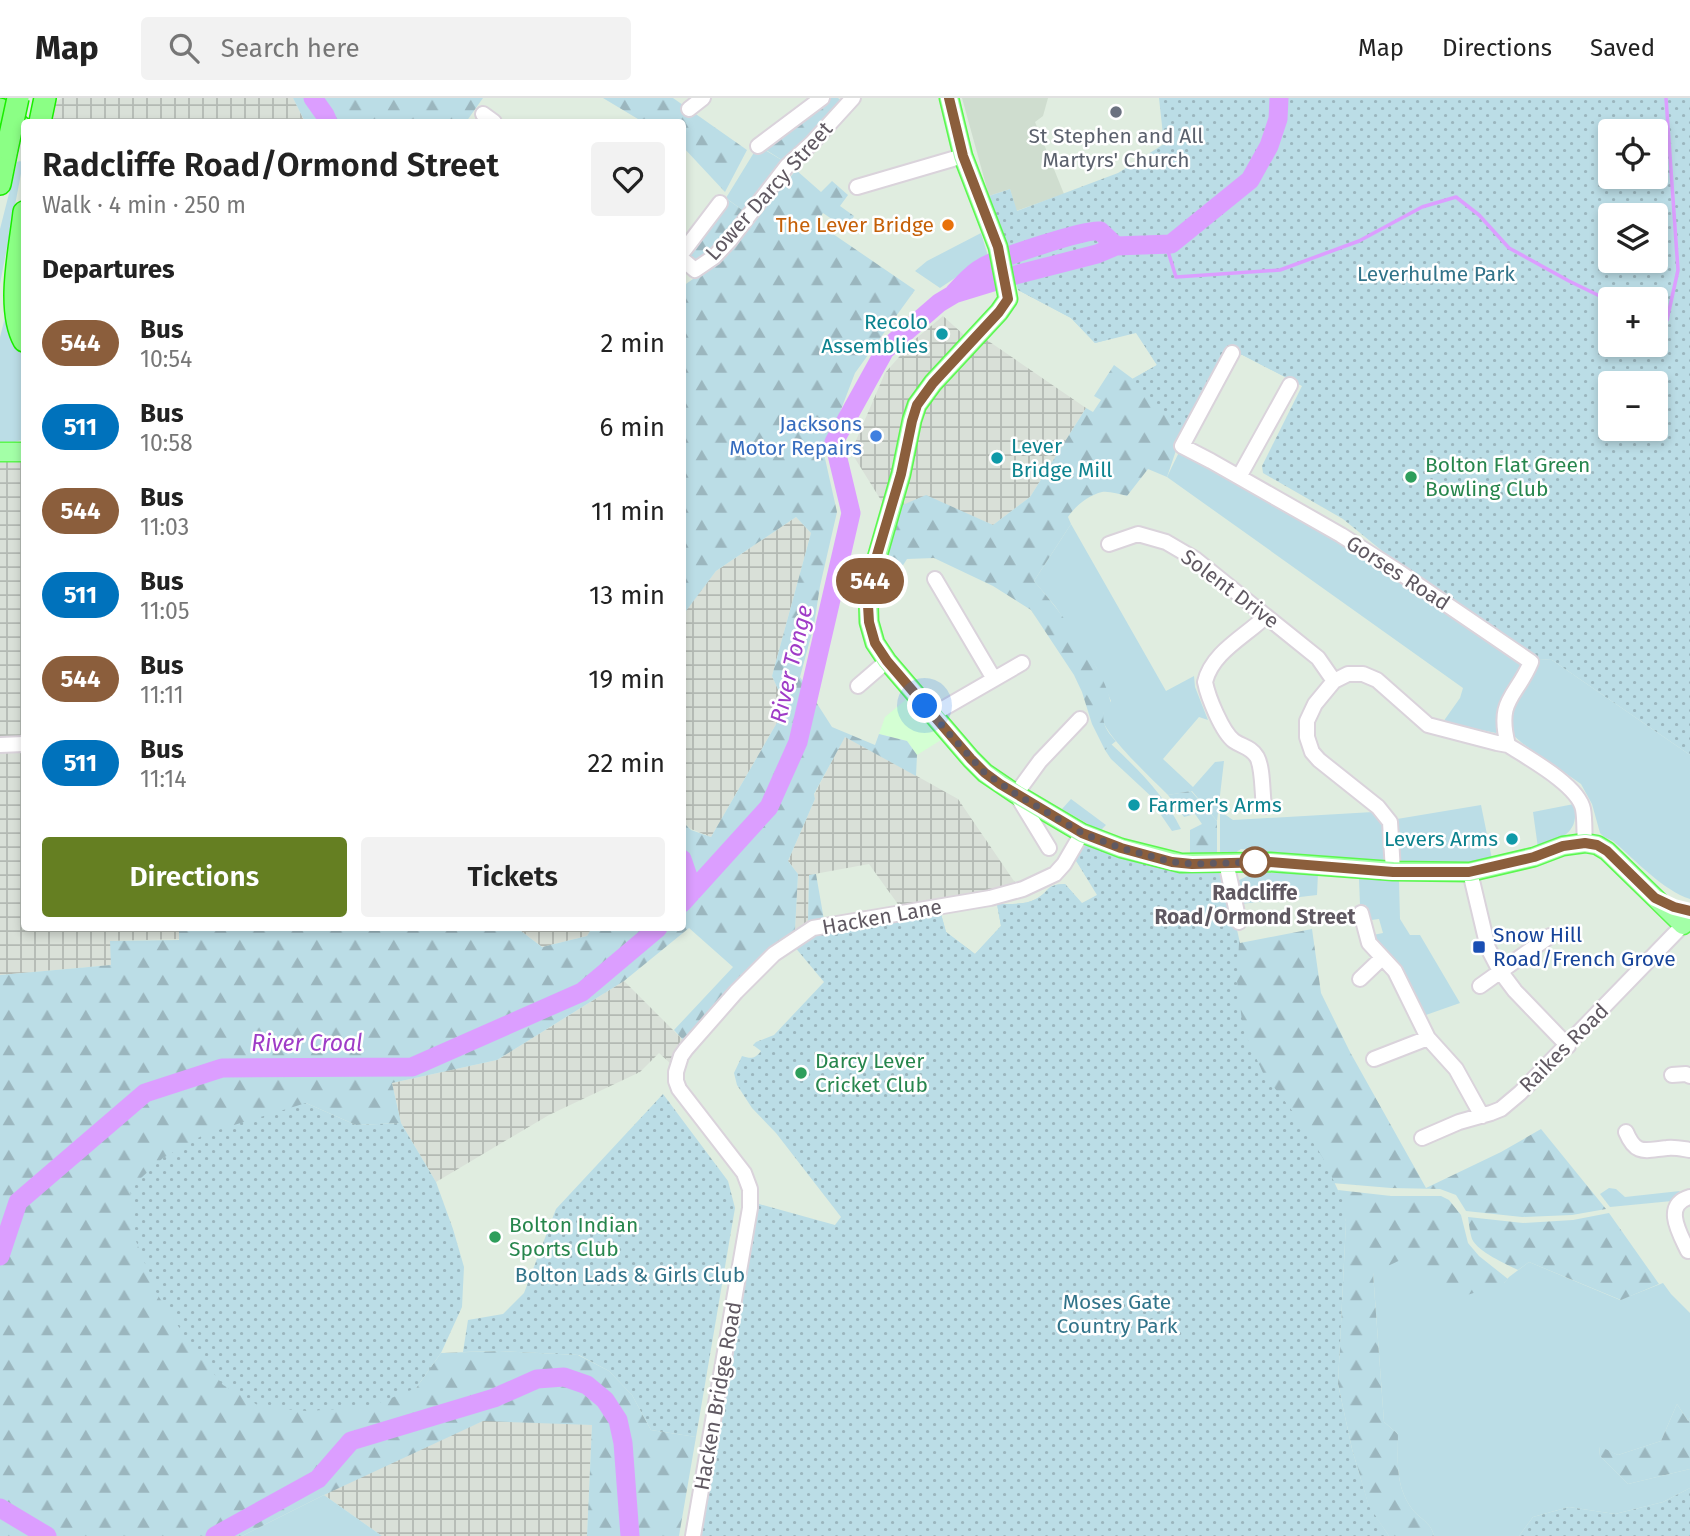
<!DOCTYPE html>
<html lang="en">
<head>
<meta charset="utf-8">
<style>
  body { margin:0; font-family:"Fira Sans",sans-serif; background:#f2f2f2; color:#222; height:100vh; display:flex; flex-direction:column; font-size:26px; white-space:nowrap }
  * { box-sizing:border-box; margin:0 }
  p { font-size:23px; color:#767676 }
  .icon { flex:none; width:38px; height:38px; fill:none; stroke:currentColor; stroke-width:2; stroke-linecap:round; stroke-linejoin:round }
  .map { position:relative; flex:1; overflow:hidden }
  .panel { position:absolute; left:21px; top:21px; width:665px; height:812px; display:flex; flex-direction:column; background:#fff; border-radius:7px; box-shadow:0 4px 10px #0003 }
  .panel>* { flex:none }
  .badge { padding:0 14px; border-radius:23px; font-size:24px; line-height:46px }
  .tools { position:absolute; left:1598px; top:21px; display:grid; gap:14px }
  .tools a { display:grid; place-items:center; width:70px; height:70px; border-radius:7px; background:#fff; box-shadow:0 4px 10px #0003; font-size:35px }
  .you { position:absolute; width:35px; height:35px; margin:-18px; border:5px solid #fff; border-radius:50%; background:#1a73e8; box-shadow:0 0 0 10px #1a73e833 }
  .map>.badge { position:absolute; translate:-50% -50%; box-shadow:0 0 0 4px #fff }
  h2 { padding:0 21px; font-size:26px; line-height:63px }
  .round { display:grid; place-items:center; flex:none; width:74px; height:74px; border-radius:7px; background:#f2f2f2 }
  .summary { display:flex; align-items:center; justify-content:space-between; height:119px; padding:0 21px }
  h1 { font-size:33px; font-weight:600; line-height:52px }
  .action { display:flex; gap:14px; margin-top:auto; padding:14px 21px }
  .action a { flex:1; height:80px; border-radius:7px; background:#657f22; color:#fff; font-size:28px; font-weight:600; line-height:80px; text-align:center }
  .action a+a { background:#f2f2f2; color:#222 }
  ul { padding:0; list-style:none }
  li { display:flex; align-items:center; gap:21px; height:84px; padding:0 21px }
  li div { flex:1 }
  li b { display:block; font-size:26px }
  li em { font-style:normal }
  li .badge { min-width:77px; font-weight:700; text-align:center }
  header { display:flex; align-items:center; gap:42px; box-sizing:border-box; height:98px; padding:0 35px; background:#fff; border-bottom:2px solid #e0e0e0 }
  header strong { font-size:33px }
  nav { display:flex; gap:38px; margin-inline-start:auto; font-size:24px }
  .search { width:490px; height:63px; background:#f2f2f2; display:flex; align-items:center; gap:18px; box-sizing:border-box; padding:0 24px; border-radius:7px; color:#767676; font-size:26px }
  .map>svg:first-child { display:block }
  .commercial { fill:#d4ffd3 }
  .industrial { fill:url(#industrial-grid) }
  .education { fill:#cfddcf }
  .grass { fill:#bbdde6 }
  .forest { fill:url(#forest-firs); fill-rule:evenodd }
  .park { fill:url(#park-dots); fill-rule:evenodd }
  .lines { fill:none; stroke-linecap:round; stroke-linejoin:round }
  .stream { stroke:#dc9eff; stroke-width:3.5 }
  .river { stroke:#dc9eff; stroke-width:19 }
  .minor-casing { stroke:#dad3db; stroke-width:18 }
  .major-casing { stroke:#5cf74f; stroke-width:21 }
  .highway-casing { stroke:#1aed00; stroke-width:24 }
  .minor { stroke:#fff; stroke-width:14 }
  .major { stroke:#a3ffa7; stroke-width:18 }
  .highway { stroke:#8bff85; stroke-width:21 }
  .highway-bridge-casing { stroke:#1aed00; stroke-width:24; stroke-linecap:butt }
  .highway-bridge { stroke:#8bff85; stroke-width:21 }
  .line-casing { stroke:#fff; stroke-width:16 }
  .line { stroke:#8b5e3c; stroke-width:10 }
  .walk { stroke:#605962; stroke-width:7; stroke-dasharray:0 12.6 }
  .worship-dot { fill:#6b7280; stroke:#fff; stroke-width:2.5 }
  .food-dot { fill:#e8710a; stroke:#fff; stroke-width:2.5 }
  .culture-dot { fill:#0f9aa8; stroke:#fff; stroke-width:2.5 }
  .shop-dot { fill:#3f7fe0; stroke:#fff; stroke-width:2.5 }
  .leisure-dot { fill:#2e9e5b; stroke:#fff; stroke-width:2.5 }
  .stop-dot { fill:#fff; stroke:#8b5e3c; stroke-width:3.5 }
  .transit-dot { fill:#1a4fb4; stroke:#fff; stroke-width:2.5 }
  .labels { text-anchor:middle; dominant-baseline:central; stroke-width:5; stroke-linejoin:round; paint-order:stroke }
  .worship-label { font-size:21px; fill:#5b616d; stroke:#fff }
  .street-label { font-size:21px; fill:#605962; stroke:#fff }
  .food-label { font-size:21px; fill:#c56008; stroke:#fff; text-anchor:end }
  .park-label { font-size:21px; fill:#317389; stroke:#fff }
  .culture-label { font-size:21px; fill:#0d838f; stroke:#fff; text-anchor:end }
  .shop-label { font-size:21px; fill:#366cbe; stroke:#fff; text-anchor:end }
  .leisure-label { font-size:21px; fill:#27864d; stroke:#fff; text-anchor:start }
  .stop-label { font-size:21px; font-weight:bold; fill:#605962; stroke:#fff }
  .transit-label { font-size:21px; fill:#164399; stroke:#fff; text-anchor:start }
  .water-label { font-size:23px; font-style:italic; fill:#9f3cc7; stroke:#fff }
</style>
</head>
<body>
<header>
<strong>Map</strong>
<div class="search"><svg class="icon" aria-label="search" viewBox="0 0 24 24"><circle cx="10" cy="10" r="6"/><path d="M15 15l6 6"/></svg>Search here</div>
<nav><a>Map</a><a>Directions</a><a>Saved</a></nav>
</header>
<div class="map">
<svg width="1690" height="1438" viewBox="0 0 1690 1438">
  <defs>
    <pattern id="industrial-grid" width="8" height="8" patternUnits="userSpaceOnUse" patternTransform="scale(1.75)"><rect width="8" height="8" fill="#d9e0d8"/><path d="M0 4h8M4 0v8" fill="none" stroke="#b3b9b3"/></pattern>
    <pattern id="forest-firs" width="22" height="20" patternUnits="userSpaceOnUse" patternTransform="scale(1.75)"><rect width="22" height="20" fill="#bbdde6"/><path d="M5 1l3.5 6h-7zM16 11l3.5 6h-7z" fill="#9bb6be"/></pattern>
    <pattern id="park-dots" width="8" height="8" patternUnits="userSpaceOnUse" patternTransform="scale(1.75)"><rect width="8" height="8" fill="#bbdde6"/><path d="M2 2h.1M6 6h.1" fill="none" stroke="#9bb6be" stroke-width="1.8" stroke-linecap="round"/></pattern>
  </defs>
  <rect width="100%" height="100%" fill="#e0ede0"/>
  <path class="commercial" d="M909,599L941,642L917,657L907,643L879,636L885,619Z"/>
  <path class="industrial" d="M62,0H293L305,24H53L48,9Z
    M943,218L964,237L925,279L906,309L884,407L851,354L885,275L913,243Z
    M981,238L1086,310L1030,399L993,427L967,416L898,409L922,314L937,289Z
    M0,362H24V830H179V841L111,843L112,867L0,877Z
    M796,419L811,435L772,578L786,609L711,739L691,731L683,724L682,517L716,473Z
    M845,638L958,701L1016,786L979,796L900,809L869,766L809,777L808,824L795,832L798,776L788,763L815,701L814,697Z
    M517,830H592L587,838L542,849Z
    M624,883L685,944L670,965L659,955L640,974L549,1017L436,1084L401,1025L392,985L497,962Z
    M508,1321L592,1327L587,1438H382L324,1397L430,1345L483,1323Z"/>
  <path class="education" d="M962,0H1048L1043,18L1035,24L1064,96L1016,113L1010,91L989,98Z"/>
  <path class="grass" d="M758,48L785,64L745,114L726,100Z
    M20,63L23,65L0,186V131L17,64Z
    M981,135L988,158L940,190L915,173L927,163Z
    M9,204L17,244L24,256V341L15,344H0V239Z
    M1182,348L1251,386L1527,566L1498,633L1496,635L1443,624L1460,600L1463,590L1167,379Z
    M1071,426L1166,593L1194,578L1195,589L1208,622L1199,619L1163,661L1193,689L1215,664L1224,663L1217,723L1192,693L1168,697C1154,683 1106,638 1103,622C1101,615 1107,609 1111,603L1096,569L1055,508L1034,483Z
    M1539,561L1552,562L1690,657V801C1664,793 1634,761 1613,743L1604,739L1600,735L1592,706L1581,686L1522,645L1513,637L1507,627L1512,601Z
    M1111,646C1138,671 1165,698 1181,731L1172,733L1161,717L1154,701L1111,661L1105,652Z
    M1071,701L1106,727L1100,733L1062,711Z
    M1574,706C1580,736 1561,740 1538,750L1533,714Z
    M1481,707L1492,761L1468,766L1402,765L1398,763L1396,758L1397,721Z
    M1220,713L1233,722L1373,714L1387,724L1386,764L1286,758L1261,753L1241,751L1232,757H1220Z
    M1254,775H1318L1317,797L1241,806L1235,784Z
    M1359,781L1399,783L1400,821L1410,837H1420L1460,905L1423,918L1402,871L1374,841L1373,837L1383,835L1379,821L1371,822L1367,819L1366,807H1360Z
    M1609,1090L1616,1091L1625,1099L1680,1093L1672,1103L1610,1109L1600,1096Z
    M1409,1157L1504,1185L1509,1179L1529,1164L1620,1202L1663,1185L1671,1196L1690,1215V1320L1688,1323L1677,1306L1661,1343L1618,1357L1599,1349L1600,1358L1628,1386L1690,1371V1390L1663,1404L1615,1416L1569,1409L1533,1419L1519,1438H1434C1431,1423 1417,1420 1410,1408C1395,1386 1398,1361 1398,1336L1384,1324L1373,1174Z
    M324,1397L382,1438H242Z"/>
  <path class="forest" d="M293,0H483L466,24H305Z
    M603,0H673L747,52L725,94L683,49L682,24H643Z
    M826,0H838L843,4L785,64L763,50Z
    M1690,0L1656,285L1303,288L1229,250L1183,332L1167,379L1148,371L1127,398C1119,396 1109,393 1102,394C1089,397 1075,408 1068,419L1071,426L1034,483C1055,507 1112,579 1111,610L1104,614C1101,625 1108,635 1116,643L1105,652L1092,626L1082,594L1074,577L1031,512L993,488L934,460L907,461L874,512L898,409L926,397L993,427L1030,399L1086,310L1093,314L1101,302L1094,298L1114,267L1133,281L1157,267L1136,234L1095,245L1071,220L1018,192L1610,163H1656V33ZM1610,201H1656V247H1610Z
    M796,72L821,94L832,83L848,97L840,108L854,118L848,129L841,124L839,126L823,115L817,125L915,192L855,275L824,356L837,414L820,488L814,527L800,579L832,629L875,647L879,636L907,643L917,657L916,678L845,639L814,696L815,701L788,763L798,776L795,832L743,877L685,944L674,932L733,869L689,830L624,883L497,962L392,985L401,1025L356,1027L306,1005L416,1290L441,1255L499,1253L578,1257L609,1273L632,1297L651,1332L696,1339L679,1438H587L592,1327L483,1323L324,1397L242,1438H0V877L111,867L110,843L179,842V830H517L542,849L587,838L592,830H682L683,724L691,732L711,739L786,609L772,578L811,435L796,419L716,473L683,517V188L703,174L685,158L727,101L756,122Z
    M1191,693L1217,723V756H1190V732L1202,726L1195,716L1184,719L1168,697Z
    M1087,743L1136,764L1179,775L1228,792L1240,845L1312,831L1321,895L1350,954L1426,1090L1501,1054L1541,1031L1606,1111L1572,1117L1522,1119L1466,1113L1456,1097L1440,1091L1391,1090L1320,1084L1023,1014L794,848L817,837L941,816L946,834L975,856L1001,828L997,806C1009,806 1025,807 1036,801C1051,793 1044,787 1065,786L1082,806L1098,797L1075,761Z
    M816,776L824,822L808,824L809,777Z
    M1338,1092L1391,1098H1441L1449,1102L1461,1117L1468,1145L1479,1158L1508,1181L1504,1185L1449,1203L1409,1158L1373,1175L1384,1324L1398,1336C1398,1361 1395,1386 1410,1408C1417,1420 1431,1423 1434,1438H1389L1369,1409L1352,1351L1338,1286L1346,1124Z
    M1609,1115L1659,1186L1621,1202L1529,1164L1518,1172C1506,1166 1478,1154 1472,1141C1470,1135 1469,1126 1468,1119L1523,1125L1573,1122Z
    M1677,1306L1688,1323L1690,1320V1371L1628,1386L1600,1358L1599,1348L1618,1357L1661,1343Z"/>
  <path class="park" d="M1159,0H1690V657L1552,562L1539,561L1532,555L1522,554L1402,469L1343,421L1263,375L1262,368L1302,288L1229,250L1183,332L1132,281L1157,267L1136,235L1095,245L1071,220L1018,192L999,126L989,98L1010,91L1017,113L1118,75L1164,46ZM1610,33H1656V79H1610ZM1610,117H1656V163H1610ZM1610,201H1656V247H1610ZM1610,285H1656V331H1610Z
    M1087,743L1136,764L1179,775H1224L1239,845L1237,883L1243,931L1263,975L1293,1014L1323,1060L1343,1103L1346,1124L1338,1286L1352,1351L1369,1408L1389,1438H699L729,1282L759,1106L835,1127L841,1119L776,1035L752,1010L737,987L734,975L742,958C751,961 755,961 761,953L753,947L756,944L774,937L824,884L794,848L817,837L941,816L946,834L975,856L1001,828L997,806C1009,806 1025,807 1036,801C1051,793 1044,787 1065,786L1082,805L1097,797L1075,761Z
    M663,996L728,1083L735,1110L696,1339L651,1332L632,1297L609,1273L579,1257L499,1253L463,1254L468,1222L503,1216L524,1195L556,1111Z
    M306,1005L356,1027L401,1025L436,1084L453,1131L464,1169L462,1209L441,1255L416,1290L369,1309L307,1313L261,1309L223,1287L192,1249L157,1196L136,1143L130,1090L163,1060L205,1036Z
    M1690,1390V1438H1519L1533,1419L1569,1409L1615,1416L1663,1404Z"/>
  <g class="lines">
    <path class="stream" d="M1166,147L1176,179L1280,172L1359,143L1422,109L1456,99L1479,117L1509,150L1569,183L1610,203
      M1656,230L1667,222L1678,172L1666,0"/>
    <path class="river" d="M313,0L325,17L328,24
      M954,195C963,186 971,175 983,169C998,160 1085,131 1100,133L1116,148
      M682,761L693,793
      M682,805L769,709L798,644L851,415L834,344L885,252L939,205L954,196L1019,176L1097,156L1116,148L1171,146L1250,82L1269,48L1278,21L1279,0
      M0,1158L18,1104L145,995L222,970L412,969L582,894L658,830
      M0,1410L47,1438
      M215,1438L318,1381L351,1343L494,1300L537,1281L564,1279L587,1287L605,1302L618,1322L623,1345L630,1438"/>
    <defs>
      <path id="minor" d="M689,11L703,0
        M483,16L494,24
        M758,48L822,0
        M857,89L963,58
        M682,155L720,105
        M682,161L695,172L714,159L730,142L787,68L812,45L853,0
        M1232,255L1182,348L1211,363L1341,437L1399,474L1531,564C1516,600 1496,601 1508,647
        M1239,379L1290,287
        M1109,446L1138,436L1166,444L1195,461L1318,560L1334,583
        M935,481L994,581
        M858,588L887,563
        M932,617L1022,565
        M0,647L24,646
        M1264,708C1262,695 1263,670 1257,659C1251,649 1243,649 1234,643C1222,634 1208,599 1205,584C1212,554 1246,538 1266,518
        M1049,750L1016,696L1040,663L1080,621
        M1226,764L1239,824
        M1393,773L1390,724L1378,709L1319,662L1312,654L1307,639V623L1315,606L1334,583L1348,576H1363L1377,582L1428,627L1497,645L1508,647C1528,660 1578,687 1583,711C1585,722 1584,734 1585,745
        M1470,774L1488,850L1500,873L1515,893L1568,948
        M1361,815L1369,845L1395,873L1428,940L1456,971L1482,1018
        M1360,881L1382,860
        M1480,888L1550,838
        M1374,961L1428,940
        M1672,977L1686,976L1690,978
        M1626,1034C1636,1058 1645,1052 1667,1050C1675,1049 1683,1051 1690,1052
        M1422,1040L1459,1024L1491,1015L1501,1011L1520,995L1683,827
        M1688,1153C1680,1136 1662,1107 1690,1099
        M693,1438L750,1110V1091L744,1075L679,991L676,983V974L681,958L686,951L736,894L774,856L813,830L990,800L1023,791L1055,776L1064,766L1082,735"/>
      <path id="major" d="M949,0L963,58L998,149L1008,201L999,214L933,285L917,307L912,322L901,376L868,491L869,524L875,545L887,563L971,661L985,675L1016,696L1082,735L1121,750L1181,765L1270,764L1393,773L1470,774L1534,759L1563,748L1585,745L1597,747L1607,753L1683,827L1690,821
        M0,354H24"/>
      <path id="highway" d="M0,11L24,32
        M40,24L45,0
        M0,86L7,51
        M24,114C20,151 6,210 24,243"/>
    </defs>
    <use href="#minor" class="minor-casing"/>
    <use href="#major" class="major-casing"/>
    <use href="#highway" class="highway-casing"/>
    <use href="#minor" class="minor"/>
    <use href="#major" class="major"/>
    <use href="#highway" class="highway"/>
    <defs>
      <path id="highway-bridge" d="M7,51L18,0"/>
    </defs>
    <use href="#highway-bridge" class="highway-bridge-casing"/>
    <use href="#highway-bridge" class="highway-bridge"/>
  </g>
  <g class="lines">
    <defs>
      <path id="line" d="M949,0L963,58L998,149L1008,201L999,214L933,285L917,307L912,323L901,376L867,491L869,524L875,545L887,563L971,661L985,675L1000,686L1082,735L1121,750L1172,764L1192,766L1270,764L1393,774H1469L1534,759L1563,748L1585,745L1597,747L1607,753L1655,800L1674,809L1690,813"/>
    </defs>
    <use href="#line" class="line-casing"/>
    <use href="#line" class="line"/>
    <path class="walk" d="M925,608L952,639L985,675L1016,696L1082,735L1121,750L1172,764L1192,766L1255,764"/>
  </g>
  <circle class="worship-dot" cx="1116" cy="14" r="7"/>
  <circle class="food-dot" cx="948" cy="127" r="7"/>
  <g class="culture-dot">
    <circle cx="942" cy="236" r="7"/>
    <circle cx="997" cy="360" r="7"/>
    <circle cx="1134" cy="707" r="7"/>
    <circle cx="1512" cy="741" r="7"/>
  </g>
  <circle class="shop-dot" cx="876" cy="338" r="7"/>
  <g class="leisure-dot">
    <circle cx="1411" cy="379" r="7"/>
    <circle cx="801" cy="975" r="7"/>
    <circle cx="495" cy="1139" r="7"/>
  </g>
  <circle class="stop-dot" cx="1255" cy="764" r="14"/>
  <rect class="transit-dot" x="1472" y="842" width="14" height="14" rx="3.5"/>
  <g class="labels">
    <g class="worship-label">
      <text x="1116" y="38">St Stephen and All<tspan x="1116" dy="24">Martyrs' Church</tspan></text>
    </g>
    <g class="street-label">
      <text transform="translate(769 93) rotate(-48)">Lower Darcy Street</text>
      <text transform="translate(1398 475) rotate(33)">Gorses Road</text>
      <text transform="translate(1230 491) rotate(37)">Solent Drive</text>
      <text transform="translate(882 819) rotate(-10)">Hacken Lane</text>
      <text transform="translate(1564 950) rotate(-45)">Raikes Road</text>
      <text transform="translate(718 1298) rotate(-80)">Hacken Bridge Road</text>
    </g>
    <g class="food-label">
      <text x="934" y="127">The Lever Bridge</text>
    </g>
    <g class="park-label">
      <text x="1436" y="176">Leverhulme Park</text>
      <text x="630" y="1177">Bolton Lads &amp; Girls Club</text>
      <text x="1117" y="1204">Moses Gate<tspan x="1117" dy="24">Country Park</tspan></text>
    </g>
    <g class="culture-label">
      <text x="928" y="224">Recolo<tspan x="928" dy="24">Assemblies</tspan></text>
      <text x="1011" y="348" text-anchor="start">Lever<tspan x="1011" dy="24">Bridge Mill</tspan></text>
      <text x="1148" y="707" text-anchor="start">Farmer's Arms</text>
      <text x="1498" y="741">Levers Arms</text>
    </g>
    <g class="shop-label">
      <text x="862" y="326">Jacksons<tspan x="862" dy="24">Motor Repairs</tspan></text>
    </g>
    <g class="leisure-label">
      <text x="1425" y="367">Bolton Flat Green<tspan x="1425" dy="24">Bowling Club</tspan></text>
      <text x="815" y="963">Darcy Lever<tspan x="815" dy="24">Cricket Club</tspan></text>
      <text x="509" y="1127">Bolton Indian<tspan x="509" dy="24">Sports Club</tspan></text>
    </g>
    <g class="stop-label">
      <text x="1255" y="795">Radcliffe<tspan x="1255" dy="24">Road/Ormond Street</tspan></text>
    </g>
    <g class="transit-label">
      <text x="1493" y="837">Snow Hill<tspan x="1493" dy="24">Road/French Grove</tspan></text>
    </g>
    <g class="water-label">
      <text transform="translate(791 566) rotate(-77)">River Tonge</text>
      <text x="307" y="945">River Croal</text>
    </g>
  </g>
</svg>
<div class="tools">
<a><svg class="icon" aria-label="locate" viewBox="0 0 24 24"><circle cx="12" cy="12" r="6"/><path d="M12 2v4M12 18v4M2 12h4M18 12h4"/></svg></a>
<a><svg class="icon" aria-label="layers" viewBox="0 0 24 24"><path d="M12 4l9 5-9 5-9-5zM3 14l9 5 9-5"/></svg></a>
<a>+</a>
<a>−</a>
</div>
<div class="you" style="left:925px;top:608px"></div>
<b class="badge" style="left:870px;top:483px;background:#8b5e3c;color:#fff">544</b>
<section class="panel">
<div class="summary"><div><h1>Radcliffe Road/Ormond Street</h1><p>Walk · 4 min · 250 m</p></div><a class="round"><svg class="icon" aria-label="heart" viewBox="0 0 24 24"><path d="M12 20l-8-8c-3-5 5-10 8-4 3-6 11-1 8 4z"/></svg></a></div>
<h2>Departures</h2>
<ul>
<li><span class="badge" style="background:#8b5e3c;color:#fff">544</span><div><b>Bus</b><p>10:54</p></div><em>2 min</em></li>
<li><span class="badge" style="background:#0072bc;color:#fff">511</span><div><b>Bus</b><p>10:58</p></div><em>6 min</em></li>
<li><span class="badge" style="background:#8b5e3c;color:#fff">544</span><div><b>Bus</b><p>11:03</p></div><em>11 min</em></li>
<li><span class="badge" style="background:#0072bc;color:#fff">511</span><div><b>Bus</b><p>11:05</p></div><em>13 min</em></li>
<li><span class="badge" style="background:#8b5e3c;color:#fff">544</span><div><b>Bus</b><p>11:11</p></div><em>19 min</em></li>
<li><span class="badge" style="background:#0072bc;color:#fff">511</span><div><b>Bus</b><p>11:14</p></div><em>22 min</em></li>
</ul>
<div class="action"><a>Directions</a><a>Tickets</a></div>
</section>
</div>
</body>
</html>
